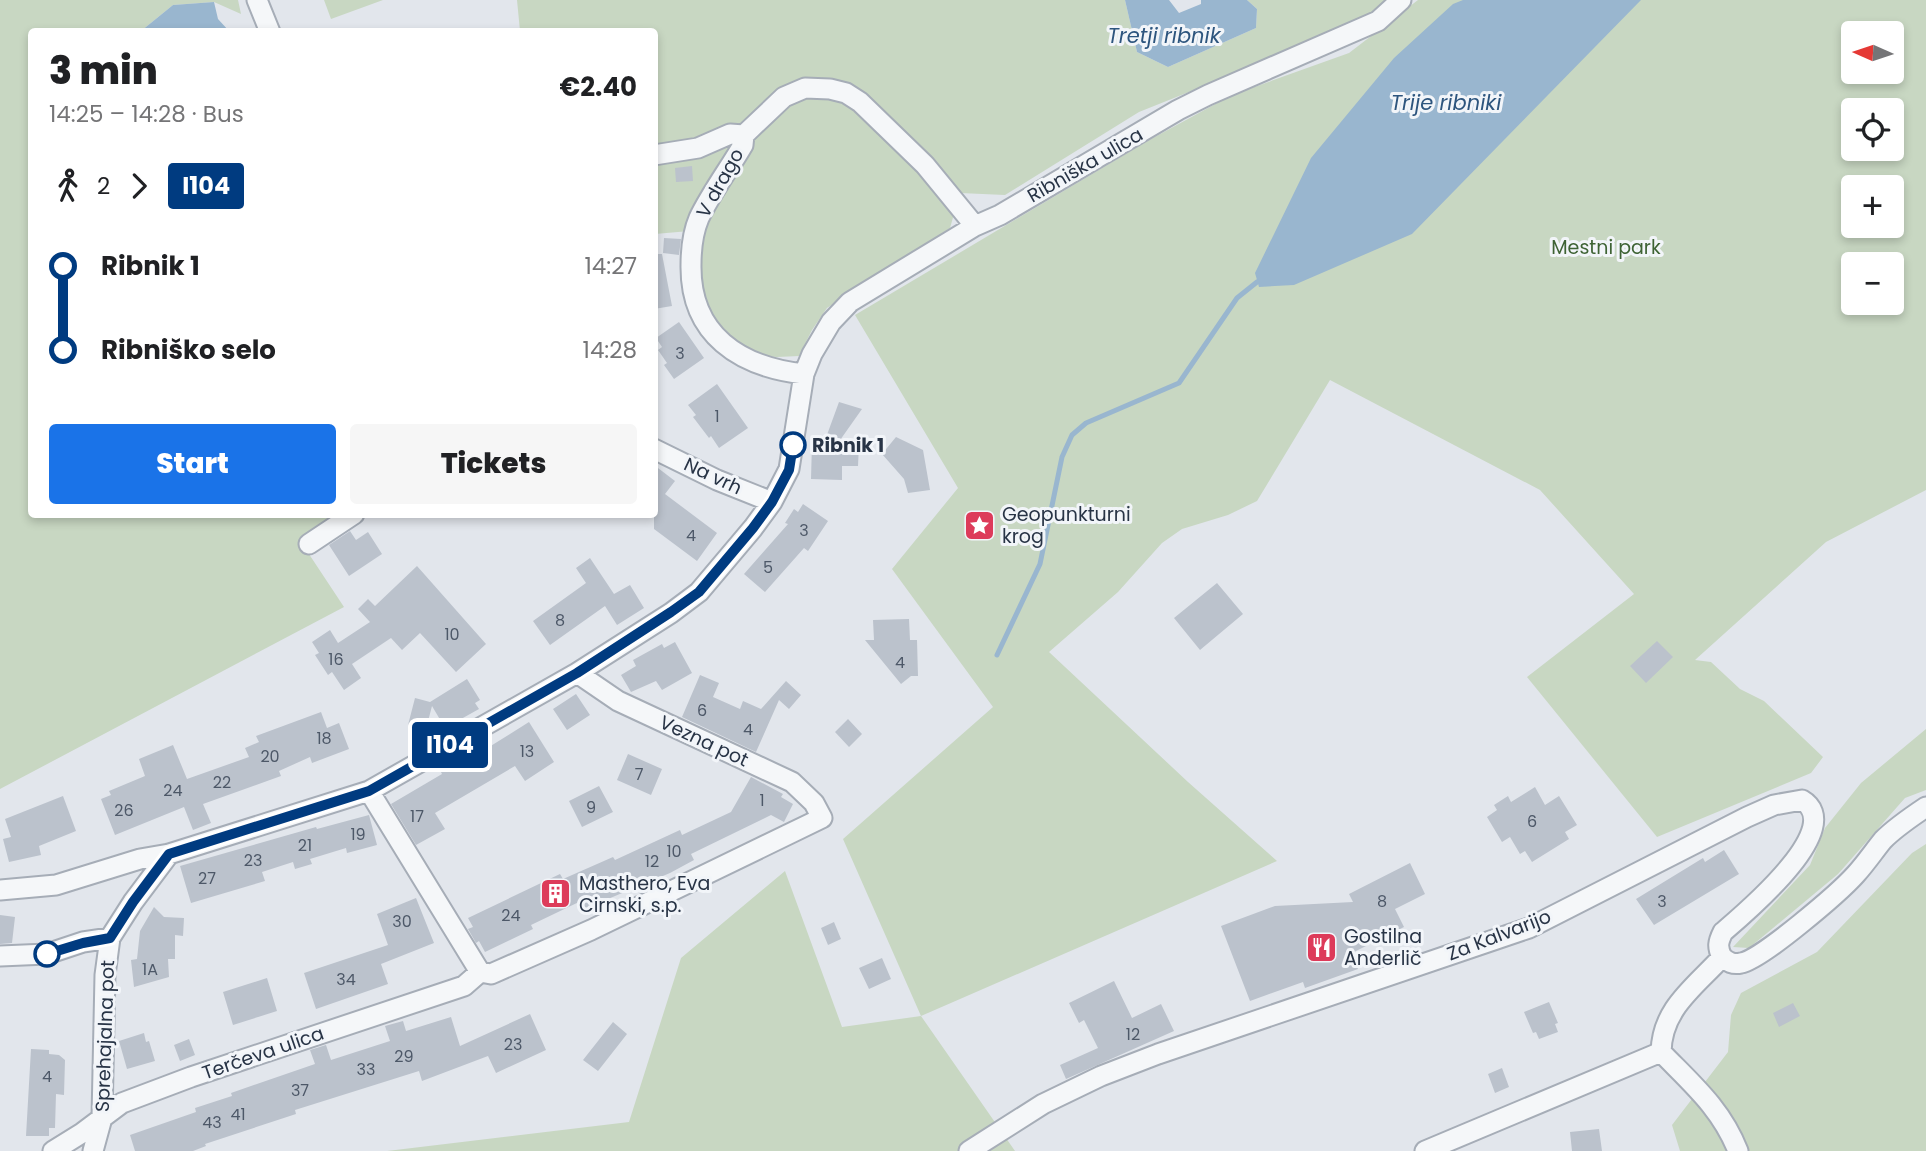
<!DOCTYPE html>
<html lang="en">
<head>
<meta charset="utf-8">
<style>
  body { margin:0; font-family:Poppins,sans-serif; background:#f6f6f6; color:#202124; height:100vh; display:flex; flex-direction:column; font-size:26px; white-space:nowrap }
  * { box-sizing:border-box; margin:0 }
  p { font-size:23px; color:#757577 }
  .icon { flex:none; width:38px; height:38px; fill:none; stroke:currentColor; stroke-width:2; stroke-linecap:round; stroke-linejoin:round }
  .map { position:relative; flex:1; overflow:hidden }
  .side { position:absolute; left:28px; top:28px; width:630px; height:490px; display:flex; flex-direction:column; background:#fff; border-radius:7px; box-shadow:0 4px 10px #0003 }
  .side>* { flex:none }
  .badge { padding:0 14px; border-radius:5px; font-size:24px; line-height:46px }
  .needle { width:46px; rotate:273deg }
  .fabs { position:absolute; left:1841px; top:21px; display:grid; gap:14px }
  .fabs a { display:grid; place-items:center; width:63px; height:63px; border-radius:7px; background:#fff; box-shadow:0 4px 10px #0003; font-size:35px }
  .map>.badge { position:absolute; translate:-50% -50%; box-shadow:0 0 0 4px #fff }
  .legs { display:flex; align-items:center; gap:10px; height:77px; padding:0 21px; font-size:23px }
  .legs p { margin-inline-start:auto }
  .overview { display:flex; align-items:center; justify-content:space-between; height:119px; padding:0 21px }
  h1 { font-size:38px; font-weight:800; line-height:52px }
  .cta { display:flex; gap:14px; margin-top:auto; padding:14px 21px }
  .cta a { flex:1; height:80px; border-radius:7px; background:#1a73e8; color:#fff; font-size:28px; font-weight:800; line-height:80px; text-align:center }
  .cta a+a { background:#f6f6f6; color:#202124 }
  ul { padding:0 21px; list-style:none }
  li { display:flex; align-items:center; gap:24px; height:84px; font-size:26px }
  li i { display:grid; place-items:center; width:10px; height:100%; margin:0 9px; background:currentColor }
  li i::after { content:''; width:18px; height:18px; margin:-9px; border:5px solid; border-radius:50%; background:#fff }
  li p { margin-inline-start:auto }
  li:first-child i { background:linear-gradient(#0000 50%,currentColor 0) }
  li:last-child i { background:linear-gradient(currentColor 50%,#0000 0) }
  .map>svg:first-child { display:block }
  .green { fill:#c8d7c2; fill-rule:evenodd }
  .water { fill:#99b6cf }
  .lines { fill:none; stroke-linecap:round; stroke-linejoin:round }
  .stream { stroke:#99b6cf; stroke-width:5 }
  .building { fill:#bbc2cc }
  .minor-casing { stroke:#a6adb7; stroke-width:23 }
  .minor { stroke:#f5f7f9; stroke-width:19 }
  .line-1-casing { stroke:#fff; stroke-width:16 }
  .line-1 { stroke:#003b80; stroke-width:10 }
  .stop-1-dot { fill:#fff; stroke:#003b80; stroke-width:3.5 }
  .labels { text-anchor:middle; dominant-baseline:central; stroke-width:6; stroke-linejoin:round; paint-order:stroke }
  .number-label { font-size:16px; fill:#4d5868 }
  .street-label { font-size:19px; fill:#283446; stroke:#f2f5f9 }
  .park-label { font-size:19px; fill:#3e6334; stroke:#f2f5f9 }
  .stop-label { font-size:19px; font-weight:bold; fill:#283446; stroke:#f2f5f9; text-anchor:start }
  .poi-label { font-size:19px; fill:#283446; stroke:#f2f5f9; text-anchor:start }
  .water-label { font-size:21px; font-style:italic; fill:#2d557e; stroke:#f2f5f9 }
</style>
</head>
<body>
<div class="map">
<svg width="1926" height="1151" viewBox="0 0 1926 1151">
  <rect width="100%" height="100%" fill="#e2e6ec"/>
  <path class="green" d="M0,0H238L241,14L214,2L173,5L141,31L32,32V514L337,515L301,542L344,607L0,789Z
    M324,0H383L331,19Z
    M517,0H1125L1137,52L1168,67L1256,28L1257,9L1247,0H1393L1374,18L1139,112L1005,195L960,193L950,228L827,308L812,330L799,356C789,356 776,358 766,356C760,354 753,350 746,347C695,325 696,279 701,230L655,234L654,32L520,31Z
    M1418,0H1926V490L1826,542L1695,660L1711,662L1740,689L1764,701L1823,757L1811,773L1657,837L1527,677L1634,594L1540,490L1330,380L1257,501L1228,515L1182,529L1162,543L1118,592L1049,652L1188,782L1277,861L921,1016L1015,1151H387L629,1122L681,958L785,871L842,1027L921,1016L843,839L993,707L892,569L958,488L855,315L1151,139L1232,95L1349,53ZM1853,33H1892V72H1853ZM1853,110H1892V149H1853ZM1853,187H1892V226H1853ZM1853,264H1892V303H1853Z
    M1926,729V790L1905,798L1838,874L1749,948L1733,947L1810,865L1825,828L1861,783Z
    M1926,844V1151H1680L1672,1125L1728,1052L1731,1015L1741,993L1817,952L1912,853Z"/>
  <path class="water" d="M1125,0H1169L1179,13L1201,4V0H1247L1257,9L1256,28L1168,67L1137,52Z
    M1463,0H1641L1412,234L1294,285L1259,287L1255,273L1311,158L1394,58L1453,4Z
    M214,2L218,19L229,31H141L173,5Z"/>
  <g class="lines">
    <path class="stream" d="M997,655L1040,564L1062,457L1072,435L1086,423L1179,383L1237,298L1257,282"/>
  </g>
  <path class="building" d="M692,166L693,181L676,182L675,168Z
    M664,238L681,239L679,255L663,253Z
    M654,254H662L672,306L654,309Z
    M679,322L704,358L674,379L664,365L667,363L658,350L662,347L656,338Z
    M717,384L748,428L719,448L711,436L709,438L693,417L696,415L688,405Z
    M839,402L862,409L838,443L859,444L858,466H842V480L811,479L812,443H824Z
    M896,437L923,450L930,490L908,493L904,479L882,454Z
    M654,465L675,481L665,494L717,533L697,561L654,529Z
    M803,504L828,521L808,551L804,548L765,592L744,574L788,524L785,523L794,509L798,512Z
    M350,531L356,540L368,532L382,554L349,576L329,545Z
    M590,558L614,594L630,585L644,608L617,625L605,606L550,645L533,621L586,583L576,568Z
    M417,566L486,644L456,672L420,633L402,650L391,638L352,664L361,678L344,690L332,672L328,675L315,655L319,653L312,642L330,630L338,643L370,622L358,609L368,599L375,606Z
    M1217,583L1243,614L1200,650L1174,618Z
    M909,619L910,640H917L918,676H911L901,684L865,640H874L873,620Z
    M1657,641L1673,657L1646,683L1630,666Z
    M675,642L692,673L662,690L656,681L631,692L621,675L636,666L633,660L662,644L664,648Z
    M700,675L719,683L713,697L740,709L743,701L761,709L786,681L801,695L789,709L779,700L756,752L682,717Z
    M467,679L480,700L475,703L479,709L445,728L432,706L426,729L408,725L415,698L430,702Z
    M576,694L590,715L567,730L553,709Z
    M321,712L327,728L339,723L349,749L312,763L310,757L279,771L281,776L203,804L211,823L193,830L184,807L115,835L101,799L111,795L109,791L145,776L139,759L173,745L187,779L249,757L245,748L259,742L256,736Z
    M848,719L862,734L849,747L835,732Z
    M529,722L554,762L525,781L515,766L435,813L445,829L416,845L391,804L442,774L441,772L479,750L481,752Z
    M628,754L662,769L651,795L617,780Z
    M751,777L783,794L781,797L793,804L784,822L771,815L691,854L694,860L670,873L584,909L581,901L531,925L533,929L485,952L479,941L476,943L468,929L473,927L468,918L560,874L563,879L613,857L615,860L680,830L682,835L731,812Z
    M599,786L613,812L582,827L569,801Z
    M1535,787L1545,805L1559,796L1577,825L1565,832L1569,839L1532,862L1525,851L1520,854L1510,837L1502,842L1487,817L1497,810L1494,805L1508,796L1511,802Z
    M63,796L76,831L39,846L41,855L9,862L3,839L11,837L5,819Z
    M369,815L377,845L347,853L346,848L310,859L312,864L295,869L293,862L262,872L265,881L191,903L180,866L316,827L317,829Z
    M1724,850L1739,874L1654,925L1636,899L1703,858L1705,862Z
    M1410,863L1425,894L1395,909L1404,927L1352,953L1358,969L1305,988L1303,982L1250,1001L1221,926L1275,906L1353,902L1349,894Z
    M416,898L434,943L381,964L388,984L316,1009L304,973L388,945L377,914Z
    M154,907L164,917L184,918L183,936L175,935V959H168L169,977L134,987L131,960L137,959L140,931Z
    M0,915L15,917L12,943L0,944Z
    M834,922L841,939L828,945L821,928Z
    M882,958L891,979L869,989L859,968Z
    M267,978L277,1011L233,1025L223,992Z
    M1114,981L1132,1018L1161,1004L1174,1031L1066,1079L1060,1065L1098,1048L1084,1020L1079,1023L1069,1003Z
    M1549,1002L1558,1023L1555,1024L1558,1032L1539,1039L1536,1032L1533,1033L1524,1012Z
    M1793,1003L1800,1016L1779,1027L1773,1013Z
    M530,1014L546,1050L496,1073L488,1056L422,1081L419,1071L295,1110L296,1114L205,1144L206,1146L193,1151H135L130,1135L196,1112L195,1108L232,1096L231,1093L315,1064L310,1050L326,1045L331,1060L390,1041L385,1026L403,1021L406,1031L451,1017L460,1046Z
    M613,1022L627,1034L598,1071L583,1060Z
    M144,1033L146,1042L149,1041L155,1061L127,1069L119,1041Z
    M189,1039L195,1055L180,1061L174,1045Z
    M31,1049L49,1050V1054L59,1055L65,1060L64,1095L56,1094L55,1128H49V1136H26Z
    M1502,1068L1509,1087L1495,1093L1488,1074Z
    M1599,1129L1602,1151H1572L1570,1132Z"/>
  <g class="lines">
    <defs>
      <path id="minor" d="M257,0L270,32
        M744,135L743,145C729,169 711,193 699,218C693,232 691,249 691,265C690,335 740,367 804,374
        M744,135L784,97L805,88L830,89L846,93L860,102L925,165L975,226
        M654,155L698,148L730,134L744,135
        M654,449L717,480L772,502
        M309,544L354,514
        M369,791L480,972
        M0,890L56,885L140,859L169,854L369,791L577,673L671,613L699,592L753,528L772,502L789,469L804,374L812,354L831,322L850,302L975,226L1000,215L1178,110L1208,95L1378,21L1401,0
        M0,956L47,954L83,942L110,938
        M1722,957C1728,962 1733,965 1741,963C1761,960 1840,892 1856,874C1866,863 1874,851 1883,840C1896,827 1911,817 1926,807
        M1661,1052C1692,1084 1721,1108 1738,1151
        M1661,1052C1662,1008 1695,987 1722,957
        M53,1151L82,1133L122,1103L191,1077L464,986L480,972L491,974L591,930L822,818L814,803L792,782L618,701L577,673
        M93,1151L102,1118L105,975L110,938L133,902L169,854
        M969,1151L1043,1104L1101,1076L1158,1054L1529,928L1747,817L1774,805L1802,800C1848,827 1745,913 1723,932C1718,942 1717,947 1722,957
        M1425,1151L1661,1052"/>
    </defs>
    <use href="#minor" class="minor-casing"/>
    <use href="#minor" class="minor"/>
  </g>
  <g class="lines">
    <defs>
      <path id="line-1" d="M47,954L83,943L110,938L133,902L169,854L369,791L577,673L671,612L699,592L753,528L772,502L789,470L793,445"/>
    </defs>
    <use href="#line-1" class="line-1-casing"/>
    <use href="#line-1" class="line-1"/>
  </g>
  <defs>
    <symbol id="sight-square" viewBox="-11 -11 22 22"><rect x="-9" y="-9" width="18" height="18" rx="4" fill="#dd3b5a" stroke="#f2f5f9"/><path d="M0-6L1.8-2.2L6-1.7L2.9 1.2L3.7 5.4L0 3.3L-3.7 5.4L-2.9 1.2L-6-1.7L-1.8-2.2Z" fill="#fff"/></symbol>
    <symbol id="building-square" viewBox="-11 -11 22 22"><rect x="-9" y="-9" width="18" height="18" rx="4" fill="#dd3b5a" stroke="#f2f5f9"/><path d="M-4-6H4V6H1V3H-1V6H-4ZM-2.5-4.3h1.7v1.8h-1.7ZM.8-4.3h1.7v1.8H.8ZM-2.5-1h1.7V.8h-1.7ZM.8-1h1.7V.8H.8Z" fill="#fff"/></symbol>
    <symbol id="restaurant-square" viewBox="-11 -11 22 22"><rect x="-9" y="-9" width="18" height="18" rx="4" fill="#dd3b5a" stroke="#f2f5f9"/><path d="M-5-6h1v4h1v-4h1v4h1v-4h1v5L-1.5 .5V6h-2V.5L-5-1ZM5-6V6H3V1.5H1.5Q1.5-4 5-6Z" fill="#fff"/></symbol>
  </defs>
  <g fill-rule="evenodd">
    <use href="#sight-square" x="962" y="508" width="35" height="35"/>
    <use href="#building-square" x="538" y="876" width="35" height="35"/>
    <use href="#restaurant-square" x="1304" y="930" width="35" height="35"/>
  </g>
  <g class="stop-1-dot">
    <circle cx="793" cy="445" r="12"/>
    <circle cx="47" cy="954" r="12"/>
  </g>
  <g class="labels">
    <g class="number-label">
      <text x="680" y="353">3</text>
      <text x="717" y="416">1</text>
      <text x="804" y="530">3</text>
      <text x="691" y="535">4</text>
      <text x="768" y="567">5</text>
      <text x="560" y="620">8</text>
      <text x="452" y="634">10</text>
      <text x="336" y="659">16</text>
      <text x="900" y="662">4</text>
      <text x="702" y="710">6</text>
      <text x="748" y="729">4</text>
      <text x="324" y="738">18</text>
      <text x="527" y="751">13</text>
      <text x="270" y="756">20</text>
      <text x="639" y="774">7</text>
      <text x="222" y="782">22</text>
      <text x="173" y="790">24</text>
      <text x="762" y="800">1</text>
      <text x="591" y="807">9</text>
      <text x="124" y="810">26</text>
      <text x="417" y="816">17</text>
      <text x="1532" y="821">6</text>
      <text x="358" y="834">19</text>
      <text x="305" y="845">21</text>
      <text x="674" y="851">10</text>
      <text x="253" y="860">23</text>
      <text x="652" y="861">12</text>
      <text x="207" y="878">27</text>
      <text x="1382" y="901">8</text>
      <text x="1662" y="901">3</text>
      <text x="511" y="915">24</text>
      <text x="402" y="921">30</text>
      <text x="150" y="969">1A</text>
      <text x="346" y="979">34</text>
      <text x="1133" y="1034">12</text>
      <text x="513" y="1044">23</text>
      <text x="404" y="1056">29</text>
      <text x="366" y="1069">33</text>
      <text x="47" y="1076">4</text>
      <text x="300" y="1090">37</text>
      <text x="238" y="1114">41</text>
      <text x="212" y="1122">43</text>
    </g>
    <g class="street-label">
      <text transform="translate(1085 165) rotate(-30)">Ribniška ulica</text>
      <text transform="translate(720 183) rotate(-61)">V drago</text>
      <text transform="translate(713 476) rotate(25)">Na vrh</text>
      <text transform="translate(704 741) rotate(25)">Vezna pot</text>
      <text transform="translate(1499 935) rotate(-21)">Za Kalvarijo</text>
      <text transform="translate(105 1036) rotate(-88)">Sprehajalna pot</text>
      <text transform="translate(263 1053) rotate(-19)">Terčeva ulica</text>
    </g>
    <g class="park-label">
      <text x="1606" y="247">Mestni park</text>
    </g>
    <g class="stop-label">
      <text x="812" y="445">Ribnik 1</text>
    </g>
    <g class="poi-label">
      <text x="1002" y="514">Geopunkturni<tspan x="1002" dy="22">krog</tspan></text>
      <text x="579" y="883">Masthero, Eva<tspan x="579" dy="22">Cirnski, s.p.</tspan></text>
      <text x="1344" y="936">Gostilna<tspan x="1344" dy="22">Anderlič</tspan></text>
    </g>
    <g class="water-label">
      <text x="1164" y="35">Tretji ribnik</text>
      <text x="1446" y="102">Trije ribniki</text>
    </g>
  </g>
</svg>
<div class="fabs">
<a><svg class="needle" viewBox="-14 -14 28 28"><path d="M0-13l5 13h-10z" fill="#e53935"/><path d="M0 13l5-13h-10z" fill="#757577"/></svg></a>
<a><svg class="icon" aria-label="locate" viewBox="0 0 24 24"><circle cx="12" cy="12" r="6"/><path d="M12 2v4M12 18v4M2 12h4M18 12h4"/></svg></a>
<a>+</a>
<a>−</a>
</div>
<b class="badge" style="left:450px;top:745px;background:#003b80;color:#fff">I104</b>
<section class="side">
<div class="overview"><div><h1>3 min</h1><p>14:25 – 14:28 · Bus</p></div><b>€2.40</b></div>
<div class="legs"><svg class="icon" aria-label="walk" viewBox="0 0 24 24"><circle cx="13" cy="4" r="2"/><path d="M13 8l-2 6 4 7M11 14l-3 7M7 12l3-4h3l4 4"/></svg>2<svg class="icon" aria-label="forward" viewBox="0 0 24 24"><path d="M9 5l7 7-7 7"/></svg><b class="badge" style="background:#003b80;color:#fff">I104</b></div>
<ul>
<li><i style="color:#003b80"></i><b>Ribnik 1</b><p>14:27</p></li>
<li><i style="color:#003b80"></i><b>Ribniško selo</b><p>14:28</p></li>
</ul>
<div class="cta"><a>Start</a><a>Tickets</a></div>
</section>
</div>
</body>
</html>
